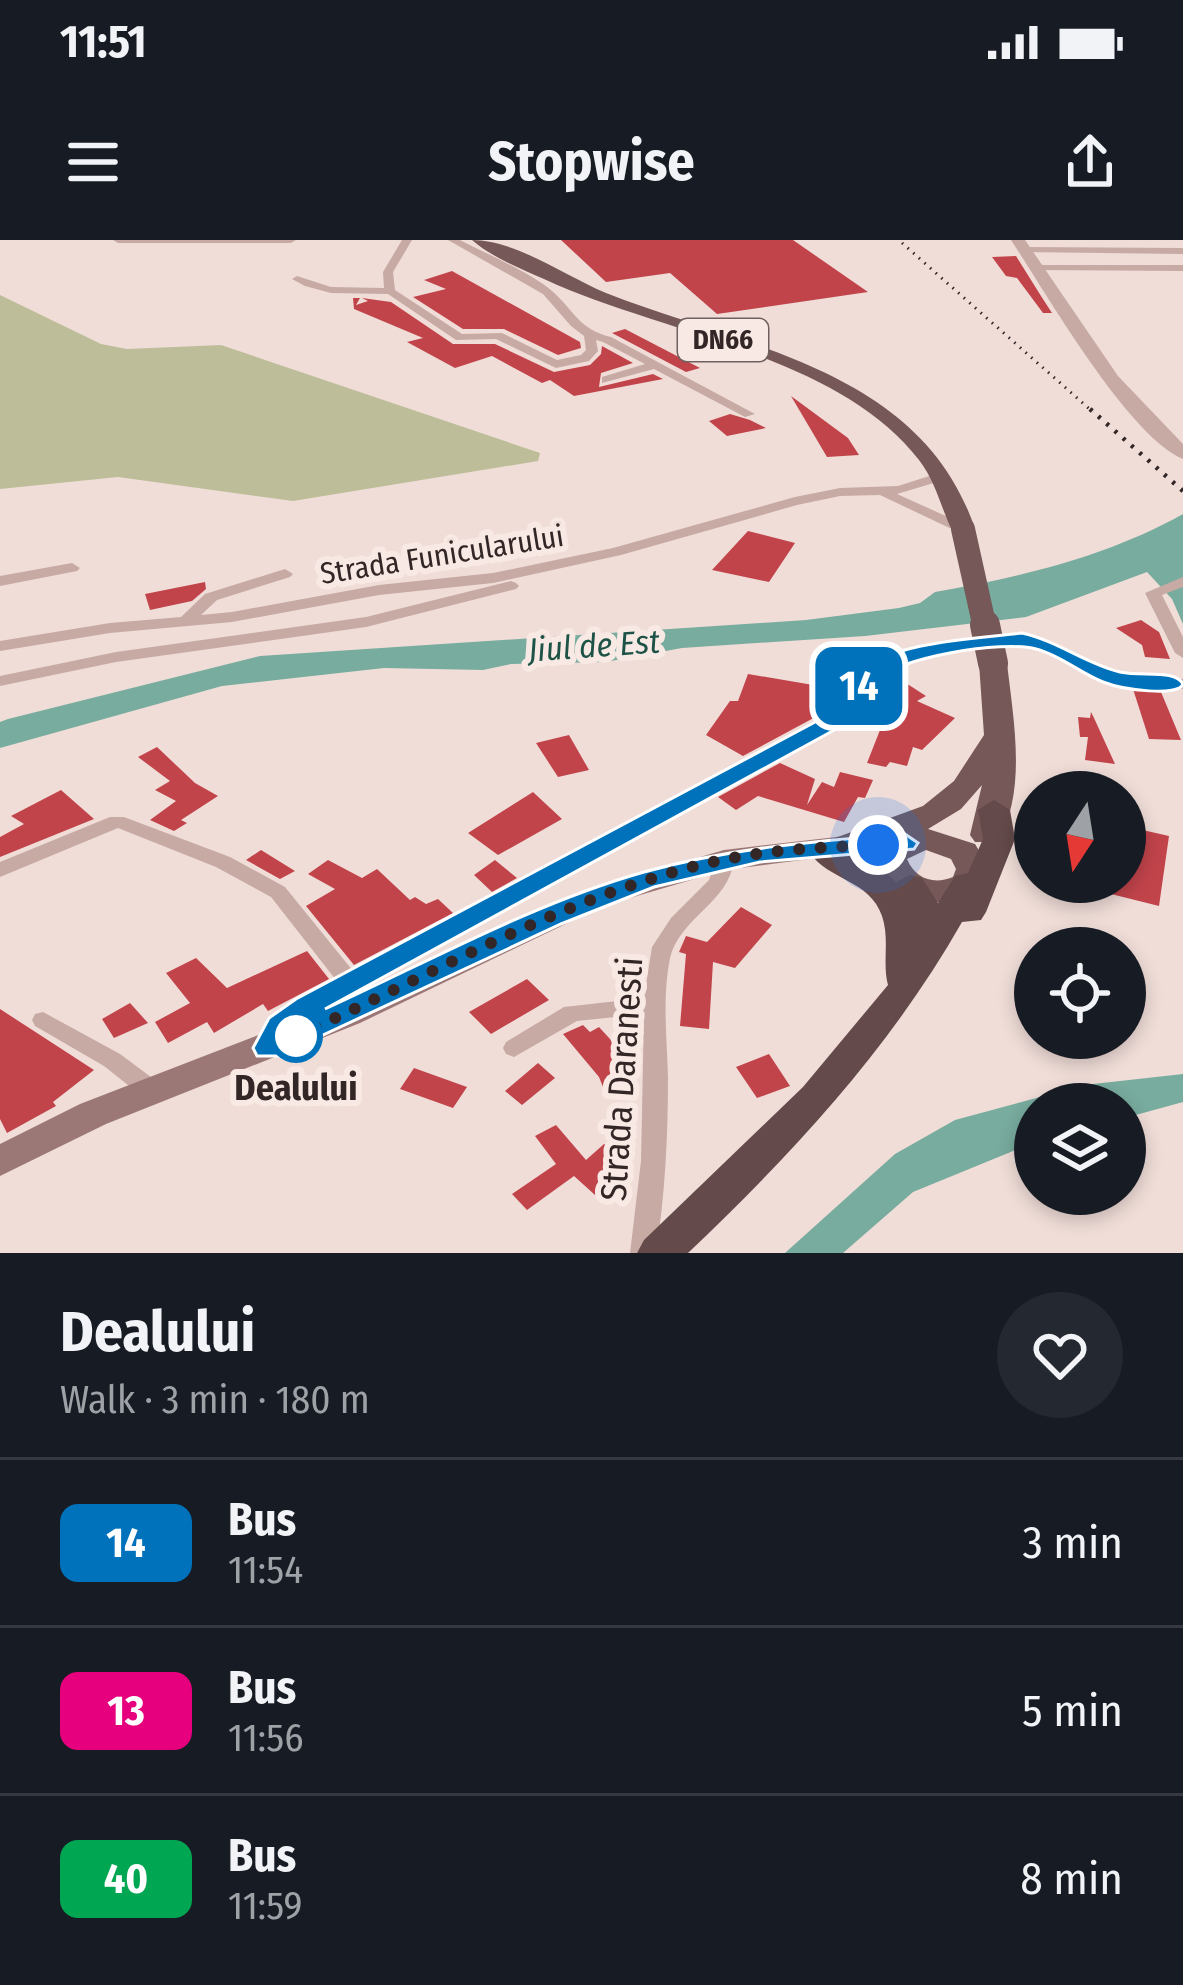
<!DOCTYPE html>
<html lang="en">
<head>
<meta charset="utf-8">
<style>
  body { margin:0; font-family:"Fira Sans Condensed",sans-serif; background:#242831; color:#f1f3f6; height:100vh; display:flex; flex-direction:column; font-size:45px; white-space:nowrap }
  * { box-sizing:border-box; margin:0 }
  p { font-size:39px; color:#9ea1a6 }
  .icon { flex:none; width:66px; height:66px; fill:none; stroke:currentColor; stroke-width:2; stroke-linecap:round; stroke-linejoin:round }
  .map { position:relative; height:1013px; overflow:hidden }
  .details { display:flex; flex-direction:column; background:#171b24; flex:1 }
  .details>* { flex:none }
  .badge { padding:0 24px; border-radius:18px; font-size:42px; line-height:78px }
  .needle { width:78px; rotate:192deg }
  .tools { position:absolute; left:1014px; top:531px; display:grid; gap:24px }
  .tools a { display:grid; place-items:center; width:132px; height:132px; border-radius:50%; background:#171b24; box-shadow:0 6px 18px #0003; font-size:60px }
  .you { position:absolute; width:60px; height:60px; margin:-30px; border:9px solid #fff; border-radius:50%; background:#1a73e8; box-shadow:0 0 0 18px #1a73e833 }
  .map>.badge { position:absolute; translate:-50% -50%; box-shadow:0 0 0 6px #fff }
  .round { display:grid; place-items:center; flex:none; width:126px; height:126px; border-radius:63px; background:#242831 }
  .headline { display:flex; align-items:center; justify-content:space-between; height:204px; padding:0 60px }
  h1 { font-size:57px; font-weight:700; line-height:90px }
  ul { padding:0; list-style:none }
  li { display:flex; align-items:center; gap:36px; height:168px; padding:0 60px; border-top:3px solid #363941 }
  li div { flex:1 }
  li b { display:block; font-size:45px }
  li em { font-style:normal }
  li .badge { min-width:132px; font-weight:700; text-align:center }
  .status { display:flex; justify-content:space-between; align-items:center; height:84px; padding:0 60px; background:#171b24; direction:ltr }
  .status svg { height:33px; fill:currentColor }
  header { display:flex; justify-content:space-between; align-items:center; height:156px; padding:0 60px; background:#171b24; font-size:54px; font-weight:700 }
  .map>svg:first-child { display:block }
  .green { fill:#bdbe99 }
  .water { fill:#78ac9e }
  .building { fill:#c2444b }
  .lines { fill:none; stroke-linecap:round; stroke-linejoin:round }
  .minor { fill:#c7aaa4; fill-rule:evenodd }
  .tertiary { fill:#c7aaa4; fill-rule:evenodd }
  .secondary { fill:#9b7876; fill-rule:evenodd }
  .primary { fill:#755857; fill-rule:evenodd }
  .trunk { fill:#644a4a; fill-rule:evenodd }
  .rail-far1 { stroke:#332626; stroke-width:3; stroke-dasharray:1.5 6; stroke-linecap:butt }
  .rail { stroke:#332626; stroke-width:4.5; stroke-dasharray:3 8; stroke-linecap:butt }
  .primary-bridge-far1 { stroke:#755857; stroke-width:24 }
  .primary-bridge { stroke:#755857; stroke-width:30 }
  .line { fill:#0072bc; stroke:#fff; stroke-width:3 }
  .walk { stroke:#332626; stroke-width:12; stroke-dasharray:0 21.6 }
  .stop-dot { fill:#fff; stroke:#0072bc; stroke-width:6 }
  .labels { text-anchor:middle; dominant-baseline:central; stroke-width:12; stroke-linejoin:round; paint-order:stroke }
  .shield { fill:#f8e9e4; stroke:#6e605f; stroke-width:3 }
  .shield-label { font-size:27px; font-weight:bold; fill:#332626 }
  .street-label { font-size:30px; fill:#332626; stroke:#f8e9e4 }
  .water-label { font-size:33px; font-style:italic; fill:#1d5346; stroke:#f8e9e4 }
  .near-street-label { font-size:36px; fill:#332626; stroke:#f8e9e4 }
  .near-stop-label { font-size:36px; font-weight:bold; fill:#332626; stroke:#f8e9e4 }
</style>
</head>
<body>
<div class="status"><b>11:51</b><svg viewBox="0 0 49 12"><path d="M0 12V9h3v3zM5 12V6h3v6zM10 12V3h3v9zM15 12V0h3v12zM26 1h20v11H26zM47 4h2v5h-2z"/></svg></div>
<header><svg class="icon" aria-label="menu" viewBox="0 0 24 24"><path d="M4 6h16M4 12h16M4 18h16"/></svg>Stopwise<svg class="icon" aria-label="share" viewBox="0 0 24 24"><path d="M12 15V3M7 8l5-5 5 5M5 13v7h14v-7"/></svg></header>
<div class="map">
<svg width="1183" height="1013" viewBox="0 0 1183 1013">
  <rect width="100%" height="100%" fill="#f0ddd8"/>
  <path class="green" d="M0,55L101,104L127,109L221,105L540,213L538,221L293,261L118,237L0,249Z"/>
  <path class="water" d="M1183,274V384L1172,359L1147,332L1026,377L865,396L682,408L605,422L511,424L483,430L384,428L222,446L0,508V482L8,479L260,416L806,380L899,368L920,363L935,352C1021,337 1106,317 1183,274Z
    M1183,834V862L1125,878V864H1035V902L913,952L843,1013H785L895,914L955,880L1084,845Z"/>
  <path class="building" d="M561,0H793L868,52L717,74L670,33L606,42Z
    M1016,16L1041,56L1052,73H1043L1017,38L1006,36L992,17Z
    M452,31L580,102L581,108L558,115L504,89H463L413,57L446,49L424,40Z
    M353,58H360L356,65L368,61L362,58L391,62L453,104H495L554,132L590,125L601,114L602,106L633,123L601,133L599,147L653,134L663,139L574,156L550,140L542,143L492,116L455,128L407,102L423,98L354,69Z
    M625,89L700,128L686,132L612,93Z
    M791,156L848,198L859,215L827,217Z
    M730,174L750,180L766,188L727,196L709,181Z
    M748,291L795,303L769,342L712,330Z
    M205,342L206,349L192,361L150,370L145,354Z
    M1141,380L1159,392L1170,419L1145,417L1142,405L1116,388Z
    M748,434L819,446L823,434L848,438L834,467L743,516L706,495L730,461H738Z
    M895,436L926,456L917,461L955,478L922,510L913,507L907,526L890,522L886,527L867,523L882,485L864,480Z
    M1133,449L1161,452L1181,500L1149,499Z
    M1091,472L1094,478L1115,524L1085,520L1088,497H1080L1078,477L1090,478Z
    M569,495L589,530L558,537L536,503Z
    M157,507L195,543L218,556L181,580L187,583L174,591L150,580L176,561L155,550L170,541L138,517Z
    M780,523L815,539L807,565L822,542L834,547L840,532L873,540L865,558L858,557L844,582L758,556L736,570L718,557Z
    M61,550L94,579L0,617V597L24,584L11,576Z
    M533,552L562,579L498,615L468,593Z
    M1125,586L1169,596L1159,666L1087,648L1088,642H1125Z
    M261,610L295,631L280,639L246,620Z
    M328,620L362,638L377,629L410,660L415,657L426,664L438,659L453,673L354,725L306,666L335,649L308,634Z
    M495,620L517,638L492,652L474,635Z
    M741,667L772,685L735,728L713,722L709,789L680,786L686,714L679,712L686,696L707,702Z
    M307,711L329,739L268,771L263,764L214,793L207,782L168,803L155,782L190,763L166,733L196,718L227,748Z
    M527,739L549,760L491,794L469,772Z
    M130,763L148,783L114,798L102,779Z
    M0,769L94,830L53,862L56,866L7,893L0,879Z
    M583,785L590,792L599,787L610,799L635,846L607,857L599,837L563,794Z
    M769,814L790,846L757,858L736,827Z
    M538,823L555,838L522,865L505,851Z
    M414,828L467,847L453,868L400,849Z
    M556,885L586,920L604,904L632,922L595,955L574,936L527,970L512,954L556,924L535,896Z"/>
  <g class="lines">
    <path class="minor" d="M113,0H296L291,3H118Z
      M402,0H412L393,32L395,50L462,94L502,93L557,120L581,115L586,110L584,96L571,86L543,54L448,0H460C487,14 531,33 552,51C575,71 578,89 611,97L755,174L745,177L654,129L602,143V137L645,124L603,102L596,100L598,111L589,121L556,128L496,99L456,100L388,54L331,53L305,46L292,39L297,36L331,47L384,48L383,32Z
      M1024,7L1183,8V14L1020,12L1019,10Z
      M1036,25H1183V31L1032,30V26Z
      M942,232L947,233V239L897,254L968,286V292H958L880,255L840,256L797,265L621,315L493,343L379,355L232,382L110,393L0,411V401L110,383L181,377L205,354L285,329L293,334L290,337L217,360L201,375L232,372L379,345L493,333L613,308L795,257L840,248L898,246Z
      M72,323L80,328L77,331L0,346V336Z
      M1183,337V347L1162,355L1183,397V418L1175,413L1145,353Z
      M511,341L516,343L519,346L516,349L366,387L116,422L0,446V436L116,412L366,377Z
      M1038,397L1116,433L1183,439V449L1106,442L1035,407L963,409L917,420L876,435L847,481L314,772L288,791L277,811L269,814L261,811L258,805C279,766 298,760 336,740L271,657L216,627L118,588L0,637V622L110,577H124L230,617L285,647L353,731L835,473C844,459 854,435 868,427C918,398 983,399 1038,397Z
      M724,613L731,615L734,620C729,663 680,677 670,718C662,757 667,798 668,838C668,897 665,955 656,1013H630L641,921L644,774L577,781L514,817L506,814L503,808L506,802L564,767L644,758L652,707L671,678L709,640L717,615Z
      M43,772L120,814L159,843L163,850L159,857L151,859L143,857L104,826L35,786L32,780L35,774Z"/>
    <path class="tertiary" d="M1011,0H1025L1118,136L1183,204V219C1128,196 1046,53 1011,0Z"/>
    <path class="secondary" d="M845,596L860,606L855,613L725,630L603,666L360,783L106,884L0,936V904L80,864L336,765L581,652L724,610Z"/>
    <path class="primary" d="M472,0C516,0 565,36 606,53C743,107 922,129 975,289L972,294H954C941,270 937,243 919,220C838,115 660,93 544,39C520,28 491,17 472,0Z
      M993,415L1007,423C1013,478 1028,552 997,602H975L970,595L982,545L961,569L928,589L975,604L990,629L979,652C938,671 891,665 875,619L883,605L847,617L835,614L831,606L835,598L923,566L954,541L984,495L979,423ZM926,610L951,619L956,629L953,637C934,645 915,639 907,619Z"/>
    <path class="trunk" d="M994,560L1010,570L1015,599L986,672L981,680L962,682C889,810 794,912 688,1013H637L644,1000L803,847L888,745C882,723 890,699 882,676C870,640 828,640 810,613L814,605C842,598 876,623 896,642L910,635L922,638L938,663L955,636L968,633L983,599L978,570Z"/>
    <path class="rail-far1" d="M902,3L1093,172"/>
    <path class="rail" d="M1090,169L1183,251"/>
    <path class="primary-bridge-far1" d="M963,289L985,388"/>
    <path class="primary-bridge" d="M985,385L993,423"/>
  </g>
  <path class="line" d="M1022,393C1058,401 1086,424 1120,432C1143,437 1175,429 1183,444C1179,457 1123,450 1103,442C1080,433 1060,415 1036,409C1002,400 898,417 872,442C862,451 856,470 849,482L325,769C428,722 534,663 644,632C730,608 816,601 905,594L918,603L914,609L760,622L654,647L561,684L278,816H257L253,808L269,778L296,759L832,473C839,460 845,442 856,433C895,401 974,399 1022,393Z"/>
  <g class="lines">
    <path class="walk" d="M296,796C435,734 571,652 722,620C773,609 826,607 878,605"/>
  </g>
  <circle class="stop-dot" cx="296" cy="796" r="24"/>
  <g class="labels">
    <rect class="shield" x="678" y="79" width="90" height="42" rx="9"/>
    <g class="shield-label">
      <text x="723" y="100">DN66</text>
    </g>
    <g class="street-label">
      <text transform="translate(442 315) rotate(-9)">Strada Funicularului</text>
    </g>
    <g class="water-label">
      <text transform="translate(594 406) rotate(-4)">Jiul de Est</text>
    </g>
    <g class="near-street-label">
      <text transform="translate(622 839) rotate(-86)">Strada Daranesti</text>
    </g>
    <g class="near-stop-label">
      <text x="296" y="848">Dealului</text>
    </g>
  </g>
</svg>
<div class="tools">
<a><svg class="needle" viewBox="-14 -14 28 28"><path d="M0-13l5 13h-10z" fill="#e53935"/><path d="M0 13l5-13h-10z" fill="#9ea1a6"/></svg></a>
<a><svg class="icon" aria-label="locate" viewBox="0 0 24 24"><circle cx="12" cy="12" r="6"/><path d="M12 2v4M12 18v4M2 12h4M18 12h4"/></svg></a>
<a><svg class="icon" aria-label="layers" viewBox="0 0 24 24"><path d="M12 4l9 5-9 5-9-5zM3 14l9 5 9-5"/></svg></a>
</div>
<div class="you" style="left:878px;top:605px"></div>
<b class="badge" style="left:859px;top:446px;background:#0072bc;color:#fff">14</b>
</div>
<section class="details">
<div class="headline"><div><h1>Dealului</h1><p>Walk · 3 min · 180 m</p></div><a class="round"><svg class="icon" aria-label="heart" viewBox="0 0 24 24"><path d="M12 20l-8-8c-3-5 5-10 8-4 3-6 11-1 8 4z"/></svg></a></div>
<ul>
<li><span class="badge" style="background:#0072bc;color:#fff">14</span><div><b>Bus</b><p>11:54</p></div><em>3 min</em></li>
<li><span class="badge" style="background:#e6007e;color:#fff">13</span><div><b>Bus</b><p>11:56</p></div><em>5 min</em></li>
<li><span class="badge" style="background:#00a651;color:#fff">40</span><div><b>Bus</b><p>11:59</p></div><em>8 min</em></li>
</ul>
</section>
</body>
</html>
